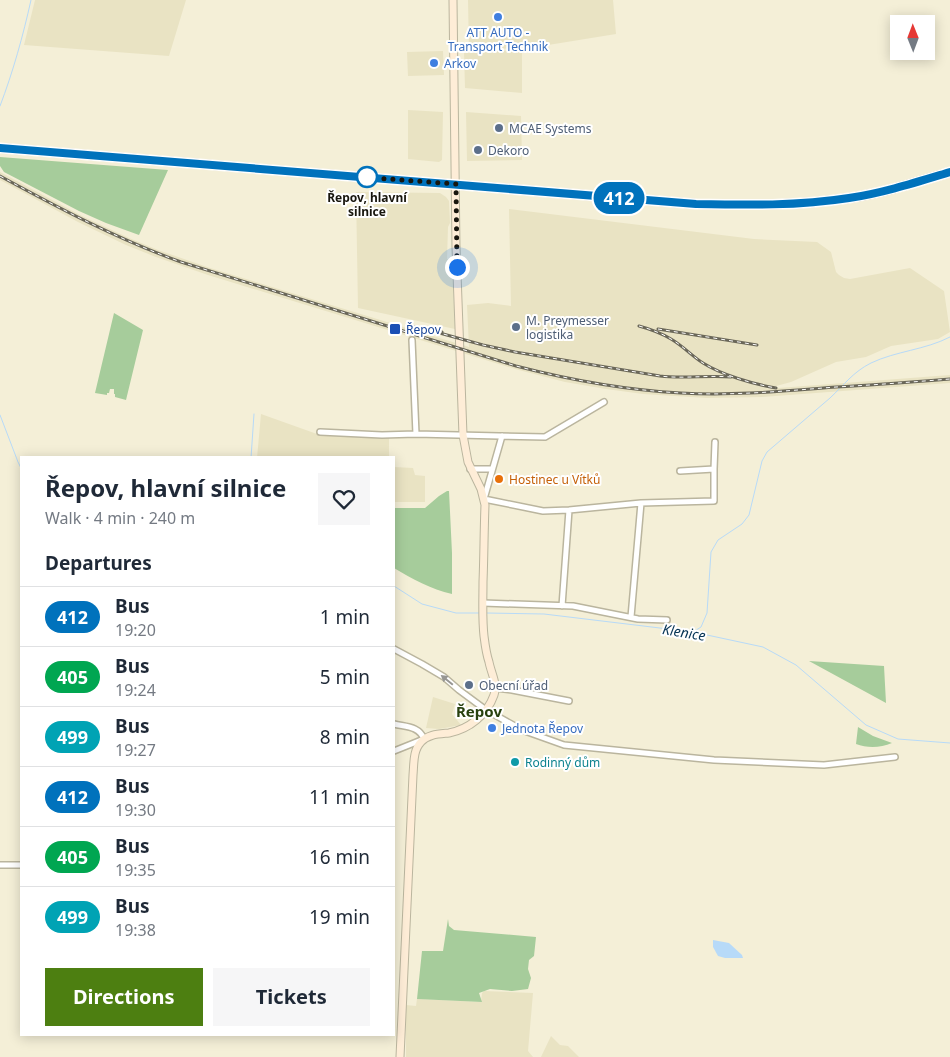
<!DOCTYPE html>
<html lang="en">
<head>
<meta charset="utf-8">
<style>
  body { margin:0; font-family:"Noto Sans",sans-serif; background:#f6f6f7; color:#1f2937; height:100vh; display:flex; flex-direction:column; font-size:19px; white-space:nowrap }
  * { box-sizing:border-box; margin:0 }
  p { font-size:16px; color:#747a83 }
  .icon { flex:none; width:28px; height:28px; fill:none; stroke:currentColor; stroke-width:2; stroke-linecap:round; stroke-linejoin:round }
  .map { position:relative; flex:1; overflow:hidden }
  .panel { position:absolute; left:20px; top:456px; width:375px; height:580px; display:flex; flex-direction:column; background:#fff; border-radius:0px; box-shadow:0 2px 12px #0003 }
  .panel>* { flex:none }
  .badge { padding:0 10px; border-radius:16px; font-size:18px; line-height:32px }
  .needle { width:32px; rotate:359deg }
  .fabs { position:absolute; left:890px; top:15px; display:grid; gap:10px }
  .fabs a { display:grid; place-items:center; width:45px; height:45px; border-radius:0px; background:#fff; box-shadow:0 2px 12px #0003; font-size:25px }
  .you { position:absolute; width:25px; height:25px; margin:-12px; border:4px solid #fff; border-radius:50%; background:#1a73e8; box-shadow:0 0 0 8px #1a73e833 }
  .map>.badge { position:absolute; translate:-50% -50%; box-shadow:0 0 0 2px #fff }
  h2 { padding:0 25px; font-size:19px; line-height:45px }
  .round { display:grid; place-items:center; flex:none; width:52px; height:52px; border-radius:0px; background:#f6f6f7 }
  .summary { display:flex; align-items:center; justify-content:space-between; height:85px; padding:0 25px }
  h1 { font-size:24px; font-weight:700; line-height:38px }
  .primary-button { display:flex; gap:10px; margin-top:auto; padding:10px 25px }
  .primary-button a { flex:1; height:58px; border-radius:0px; background:#4d7f11; color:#fff; font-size:20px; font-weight:700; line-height:58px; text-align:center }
  .primary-button a+a { background:#f6f6f7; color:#1f2937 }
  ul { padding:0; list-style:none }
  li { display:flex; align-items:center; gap:15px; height:60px; padding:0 25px; border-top:1px solid #e0e1e3 }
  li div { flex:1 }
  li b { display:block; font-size:19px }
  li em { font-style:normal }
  li .badge { min-width:55px; font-weight:700; text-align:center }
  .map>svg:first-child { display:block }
  .built { fill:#e9e3c3 }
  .green { fill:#a6cc9b }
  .water { fill:#b7daf8 }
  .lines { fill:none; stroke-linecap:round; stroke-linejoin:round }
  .stream { stroke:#b7daf8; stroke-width:1 }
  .street-casing { stroke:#bab59e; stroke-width:8 }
  .secondary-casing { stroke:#bab59e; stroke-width:9 }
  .primary-casing { stroke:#ac8655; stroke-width:10 }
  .street { stroke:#fff; stroke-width:5 }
  .secondary { stroke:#feedd7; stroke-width:7 }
  .primary { stroke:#fddbb0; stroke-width:8 }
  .rail-casing { stroke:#6a6759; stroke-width:3 }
  .rail { stroke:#fff; stroke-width:1; stroke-dasharray:4; stroke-linecap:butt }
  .oneway { fill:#979693 }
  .line-casing { stroke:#fff; stroke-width:11 }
  .line { stroke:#0072bc; stroke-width:8 }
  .walk { stroke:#18160e; stroke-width:5; stroke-dasharray:0 9 }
  .shop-dot { fill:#3f7fe0; stroke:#fff; stroke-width:2 }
  .service-dot { fill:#5c6f8a; stroke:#fff; stroke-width:2 }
  .stop-dot { fill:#fff; stroke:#0072bc; stroke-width:2.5 }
  .transit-dot { fill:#1a4fb4; stroke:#fff; stroke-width:2 }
  .food-dot { fill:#e8710a; stroke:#fff; stroke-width:2 }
  .culture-dot { fill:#0f9aa8; stroke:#fff; stroke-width:2 }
  .labels { text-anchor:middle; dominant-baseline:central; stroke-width:4; stroke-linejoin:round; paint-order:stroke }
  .shop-label { font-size:12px; fill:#366cbe; stroke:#fff; text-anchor:start }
  .service-label { font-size:12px; fill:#4e5e75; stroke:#fff; text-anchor:start }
  .stop-label { font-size:12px; font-weight:bold; fill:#18160e; stroke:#fff }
  .transit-label { font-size:12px; fill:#164399; stroke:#fff; text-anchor:start }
  .food-label { font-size:12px; fill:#c56008; stroke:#fff; text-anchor:start }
  .culture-label { font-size:12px; fill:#0d838f; stroke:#fff; text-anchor:start }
  .water-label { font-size:14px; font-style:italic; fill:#063455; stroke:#fff }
  .quarter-label { font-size:15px; font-weight:bold; fill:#28410f; stroke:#fff }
</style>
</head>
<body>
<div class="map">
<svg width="950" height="1057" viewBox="0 0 950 1057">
  <rect width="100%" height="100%" fill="#f4efd7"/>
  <path class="built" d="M35,0H186L169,56L24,45Z
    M468,0H613L616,34L542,46L469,51Z
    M522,50V93L465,88L464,52Z
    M443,51L444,75L408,76L407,52Z
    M408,110L443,112L442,160L439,162L408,159Z
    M466,112L521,116L522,160L467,161Z
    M0,172L82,216L129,238L158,250L210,268L469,347L467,305L488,303L511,306L509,209L754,239L817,242L831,252L836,272L839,275L844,278L850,279L910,268L944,291L950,332L938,339L891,346L866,357L836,362L791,382L765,389L950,375V383L762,397L707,398L643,394L606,389L565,382L515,369L208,275L156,257L126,245L78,222L0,180Z
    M356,192L440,193L446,197L449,201L450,223L448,227L447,259L451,260L450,265H452L455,329L358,308Z
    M261,414L317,434L389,437V457L257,458Z
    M394,467L413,468L415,475L425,476V502H394Z
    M433,697L455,704L452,714L461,725L439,729L426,728Z
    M484,991L533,993L528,1051L533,1057H406V1005L416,1006L417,999L481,1002L482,993Z
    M551,1036L560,1045L568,1046L579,1057H541Z"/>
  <path class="green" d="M0,157L168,170L139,235L106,223L79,211L4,172L0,166Z
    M114,313L143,330L126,400L115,397V394H114V389H110L109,393H107V395L95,393Z
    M447,491H449L452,553V594C431,589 412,579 394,568V508H425L439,496Z
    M809,661L884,666L886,703Z
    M858,727L873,736L892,743C880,748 867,748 856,744Z
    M448,919L449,926L454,930L536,937L534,956L529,960L528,969L531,978L528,989L512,991L490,989L479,993L482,1002L417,999L422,951H443Z"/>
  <path class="water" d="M713,940L729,943L742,955L743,958H725L718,956L713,947Z"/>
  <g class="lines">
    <path class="stream" d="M0,106C13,72 23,36 31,0
      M0,415L18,462L21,468
      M251,458L254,414
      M394,586L422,604L456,613H479
      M486,613L544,614L693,632L763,647L796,665L866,725L898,739L950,743
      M693,632L701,627L707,613L711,552L718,540L742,524L749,515L762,461L767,452C788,434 809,416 830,398C844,385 853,372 871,363C896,351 925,350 950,337"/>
    <defs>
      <path id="street" d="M412,340L416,434
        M320,432L382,435L416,434L545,437L604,402
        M502,436L484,499L543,511L569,510L641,503L714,501V469
        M470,469H492
        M680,471L714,469L715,442
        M483,603L573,606L638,619L667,620
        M562,606L569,510
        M631,617L641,503
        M394,649L422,664L444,677L459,690L486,710L522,730L564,745L714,760L824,765L895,757
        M496,688L512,690L569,701
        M394,724C406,727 419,726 424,739L394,751
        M0,865H21"/>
      <path id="secondary" d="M400,1057L413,775C414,764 413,750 421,742C428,734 439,734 449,733C469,729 487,715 494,695C498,684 491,673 489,662C486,653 485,644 484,636C482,618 483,600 483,582C484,556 484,531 485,505L481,489L468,462L463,435L456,247L453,0"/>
      <path id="primary" d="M0,148L696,204C747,205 798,206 849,198C883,193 917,182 950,172"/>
    </defs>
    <use href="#street" class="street-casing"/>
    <use href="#secondary" class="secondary-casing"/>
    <use href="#primary" class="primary-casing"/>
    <use href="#street" class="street"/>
    <use href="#secondary" class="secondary"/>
    <use href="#primary" class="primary"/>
    <defs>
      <path id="rail" d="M0,176C59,208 117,239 181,262L516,366C570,380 625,390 681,393C733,396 784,391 836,387C874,385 912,382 950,379
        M408,326L442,332
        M639,326C650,329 661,333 671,339C683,346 692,356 703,363C722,375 753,384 776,388
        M658,329L757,345
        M436,332L483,345L515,352L660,376C683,379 707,375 731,377"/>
    </defs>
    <use href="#rail" class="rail-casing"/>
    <use href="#rail" class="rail"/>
  </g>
  <defs><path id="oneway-solid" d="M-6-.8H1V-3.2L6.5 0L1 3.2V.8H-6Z" transform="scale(1.25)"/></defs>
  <use class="oneway" href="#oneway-solid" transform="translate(447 680) rotate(-141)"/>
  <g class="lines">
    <defs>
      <path id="line" d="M0,148L696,204C747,205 798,206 849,198C883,193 917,182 950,172"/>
    </defs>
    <use href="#line" class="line-casing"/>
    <use href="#line" class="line"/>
    <path class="walk" d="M367,177H362L456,184L457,267"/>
  </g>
  <g class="shop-dot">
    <circle cx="498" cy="17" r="5"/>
    <circle cx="434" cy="63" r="5"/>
    <circle cx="492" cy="728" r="5"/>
  </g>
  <g class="service-dot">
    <circle cx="499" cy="128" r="5"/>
    <circle cx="478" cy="150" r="5"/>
    <circle cx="516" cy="327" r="5"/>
    <circle cx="469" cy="685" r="5"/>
  </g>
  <circle class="stop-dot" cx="367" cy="177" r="10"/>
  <rect class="transit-dot" x="389" y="323" width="12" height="12" rx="2.5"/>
  <circle class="food-dot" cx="499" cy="479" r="5"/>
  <circle class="culture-dot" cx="515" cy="762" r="5"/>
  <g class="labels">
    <g class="shop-label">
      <text x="498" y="32" text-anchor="middle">ATT AUTO -<tspan x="498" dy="14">Transport Technik</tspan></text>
      <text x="444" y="63">Arkov</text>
      <text x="502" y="728">Jednota Řepov</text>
    </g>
    <g class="service-label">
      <text x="509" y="128">MCAE Systems</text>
      <text x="488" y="150">Dekoro</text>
      <text x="526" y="320">M. Preymesser<tspan x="526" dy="14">logistika</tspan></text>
      <text x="479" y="685">Obecní úřad</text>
    </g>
    <g class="stop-label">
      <text x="367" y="197">Řepov, hlavní<tspan x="367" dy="14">silnice</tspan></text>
    </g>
    <g class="transit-label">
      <text x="406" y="329">Řepov</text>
    </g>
    <g class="food-label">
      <text x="509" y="479">Hostinec u Vítků</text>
    </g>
    <g class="culture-label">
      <text x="525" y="762">Rodinný dům</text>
    </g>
    <g class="water-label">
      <text transform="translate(684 632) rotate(9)">Klenice</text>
    </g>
    <g class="quarter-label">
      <text x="479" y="711">Řepov</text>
    </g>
  </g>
</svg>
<div class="fabs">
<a><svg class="needle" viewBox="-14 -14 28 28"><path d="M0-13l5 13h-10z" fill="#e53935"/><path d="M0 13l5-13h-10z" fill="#747a83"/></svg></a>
</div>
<div class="you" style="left:457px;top:267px"></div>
<b class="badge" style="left:619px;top:198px;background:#0072bc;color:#fff">412</b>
<section class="panel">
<div class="summary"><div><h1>Řepov, hlavní silnice</h1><p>Walk · 4 min · 240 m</p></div><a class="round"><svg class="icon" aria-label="heart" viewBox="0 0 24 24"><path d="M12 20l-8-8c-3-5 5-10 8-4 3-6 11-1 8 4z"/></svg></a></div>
<h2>Departures</h2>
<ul>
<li><span class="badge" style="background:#0072bc;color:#fff">412</span><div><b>Bus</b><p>19:20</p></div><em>1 min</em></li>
<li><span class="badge" style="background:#00a651;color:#fff">405</span><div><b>Bus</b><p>19:24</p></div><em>5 min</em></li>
<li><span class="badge" style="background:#00a3b4;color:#fff">499</span><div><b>Bus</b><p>19:27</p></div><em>8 min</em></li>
<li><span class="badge" style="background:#0072bc;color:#fff">412</span><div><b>Bus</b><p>19:30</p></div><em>11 min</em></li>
<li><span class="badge" style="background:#00a651;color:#fff">405</span><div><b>Bus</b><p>19:35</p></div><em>16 min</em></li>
<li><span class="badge" style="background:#00a3b4;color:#fff">499</span><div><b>Bus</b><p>19:38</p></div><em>19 min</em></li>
</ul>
<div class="primary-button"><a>Directions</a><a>Tickets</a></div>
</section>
</div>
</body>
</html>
